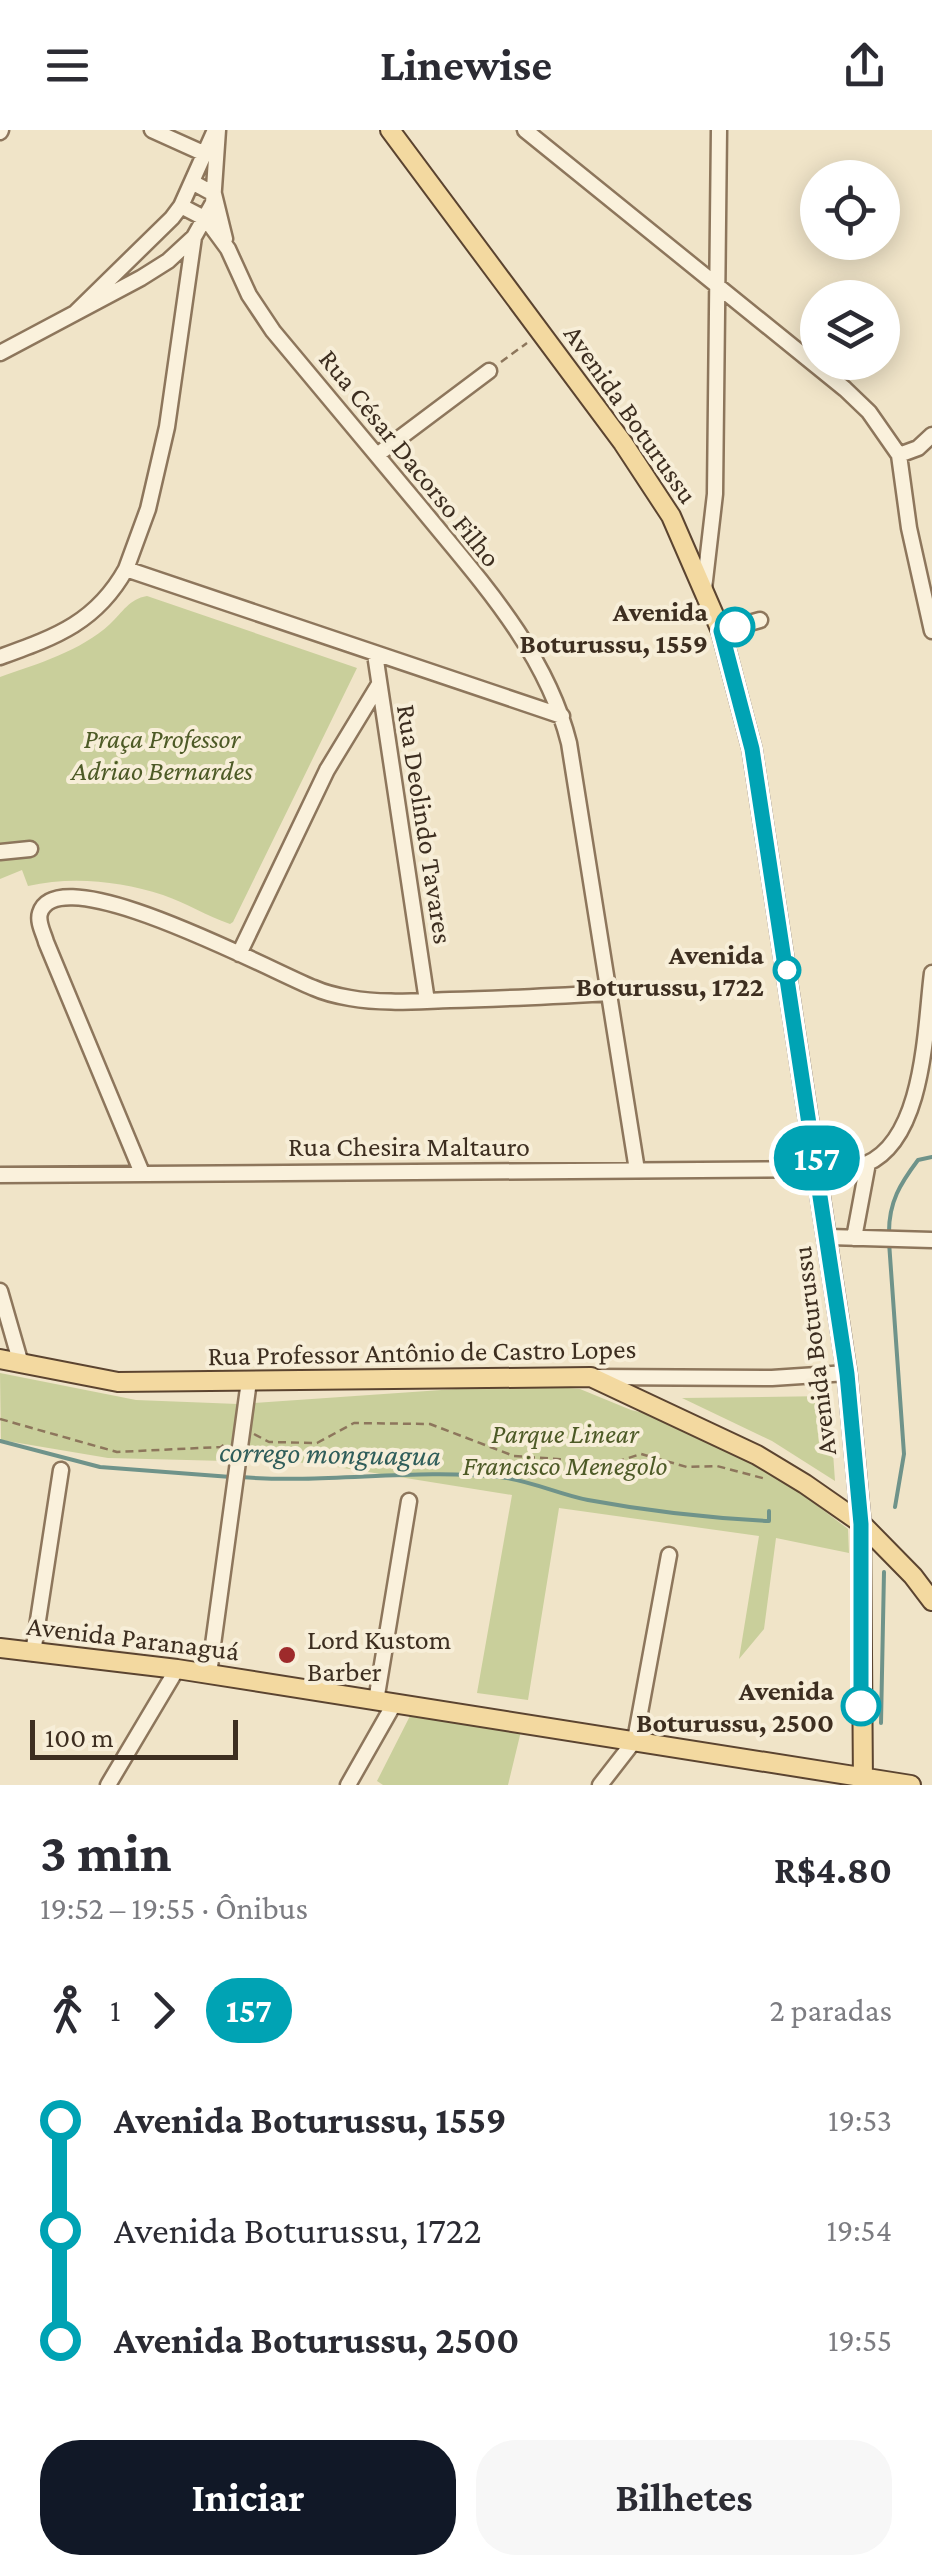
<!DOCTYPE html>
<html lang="pt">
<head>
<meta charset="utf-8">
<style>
  body { margin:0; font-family:"Crimson Pro",serif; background:#f7f7f7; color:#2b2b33; height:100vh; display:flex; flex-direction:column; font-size:38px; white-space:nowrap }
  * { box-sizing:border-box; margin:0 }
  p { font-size:32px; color:#7c7c81 }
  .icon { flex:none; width:55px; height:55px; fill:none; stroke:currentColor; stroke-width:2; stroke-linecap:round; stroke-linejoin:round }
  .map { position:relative; height:1655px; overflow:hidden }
  .panel { display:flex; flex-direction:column; background:#fff; flex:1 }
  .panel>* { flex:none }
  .badge { padding:0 20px; border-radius:32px; font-size:35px; line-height:65px }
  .controls { position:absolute; left:800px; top:30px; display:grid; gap:20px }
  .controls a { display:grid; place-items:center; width:100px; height:100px; border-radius:50%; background:#fff; box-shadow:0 5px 25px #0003; font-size:50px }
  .scale { position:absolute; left:30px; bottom:25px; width:208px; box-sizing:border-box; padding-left:10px; border:5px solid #3d2e20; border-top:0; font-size:28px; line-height:35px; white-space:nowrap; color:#3d2e20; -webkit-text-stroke:8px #f7eed8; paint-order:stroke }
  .map>.badge { position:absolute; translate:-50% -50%; box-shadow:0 0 0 5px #fff }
  .legs { display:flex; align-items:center; gap:15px; height:110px; padding:0 40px; font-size:32px }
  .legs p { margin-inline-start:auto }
  .overview { display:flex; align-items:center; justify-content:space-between; height:170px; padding:0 40px }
  h1 { font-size:55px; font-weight:700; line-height:75px }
  .cta { display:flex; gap:20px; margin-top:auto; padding:20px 40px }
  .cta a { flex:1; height:115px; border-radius:40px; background:#111827; color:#fff; font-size:40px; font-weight:700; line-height:115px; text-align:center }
  .cta a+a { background:#f7f7f7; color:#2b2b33 }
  ul { padding:0 40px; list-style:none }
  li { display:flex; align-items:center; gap:35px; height:110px; font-size:38px }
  li i { display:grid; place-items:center; width:15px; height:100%; margin:0 12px; background:currentColor }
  li i::after { content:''; width:25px; height:25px; margin:-12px; border:8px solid; border-radius:50%; background:#fff }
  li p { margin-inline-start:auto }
  li:first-child i { background:linear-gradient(#0000 50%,currentColor 0) }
  li:last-child i { background:linear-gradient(currentColor 50%,#0000 0) }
  header { display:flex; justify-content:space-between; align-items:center; height:130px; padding:0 40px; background:#fff; font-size:45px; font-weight:700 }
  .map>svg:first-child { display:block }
  .green { fill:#c9cf9b }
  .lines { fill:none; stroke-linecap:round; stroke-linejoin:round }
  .stream { stroke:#6f938a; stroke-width:4 }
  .minor-casing { stroke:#8d765c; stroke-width:19 }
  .major-casing { stroke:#5b4430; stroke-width:22 }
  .path { stroke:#8d765c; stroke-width:2.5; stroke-dasharray:8 5; stroke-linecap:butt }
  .minor { stroke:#faf1dc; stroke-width:14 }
  .major { stroke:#f3d9a0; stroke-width:18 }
  .line-1-casing { stroke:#fff; stroke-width:22 }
  .line-1 { stroke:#00a3b4; stroke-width:15 }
  .stop-1-dot { fill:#fff; stroke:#00a3b4; stroke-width:5 }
  .poi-dot { fill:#9e2a2b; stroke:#f7eed8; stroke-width:4 }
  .labels { text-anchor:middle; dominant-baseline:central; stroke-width:8; stroke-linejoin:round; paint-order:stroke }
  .street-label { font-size:28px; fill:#3d2e20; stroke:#f7eed8 }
  .stop-label { font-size:28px; font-weight:bold; fill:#3d2e20; stroke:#f7eed8; text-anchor:end }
  .park-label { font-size:28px; font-style:italic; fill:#4d5a26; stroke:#f7eed8 }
  .poi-label { font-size:28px; fill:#3d2e20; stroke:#f7eed8; text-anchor:start }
  .water-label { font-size:30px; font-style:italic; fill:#2f5d5a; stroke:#f7eed8 }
</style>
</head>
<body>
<header><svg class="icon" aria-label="menu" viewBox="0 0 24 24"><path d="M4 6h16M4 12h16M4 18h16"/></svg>Linewise<svg class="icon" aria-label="share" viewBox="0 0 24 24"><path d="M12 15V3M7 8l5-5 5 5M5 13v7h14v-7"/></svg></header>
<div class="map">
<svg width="932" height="1655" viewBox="0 0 932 1655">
  <rect width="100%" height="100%" fill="#f0e4c8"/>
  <path class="green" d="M147,466L357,538L233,792L230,794C207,786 186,773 163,765C120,751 72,746 28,756L22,740L0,749V547C37,534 81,521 110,494C123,482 129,469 147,466Z
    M0,1243L136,1270L238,1274L527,1254L580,1259L631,1280L661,1287L785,1351L848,1399L849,1423L776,1408L764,1499L739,1529L759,1406L559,1378L528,1570L477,1563L512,1365L312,1333L108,1328L1,1310Z
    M829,1266L835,1351L772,1311L682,1268Z
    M412,1582L522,1597L508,1655H383L377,1651Z"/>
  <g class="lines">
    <path class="stream" d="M889,1102C889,1072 900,1054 918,1030L932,1027
      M889,1112L904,1324L895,1377
      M0,1311L100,1337L231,1347
      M241,1347C327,1354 413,1338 500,1347C529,1350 558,1364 588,1370C647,1381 709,1388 769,1391V1381
      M881,1593L884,1442"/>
    <defs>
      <path id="minor" d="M152,0L203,23
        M525,0L845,259L869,282L899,325
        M0,2L1,0
        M192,52L214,64L225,109
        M181,76L206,89L228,119L249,165L273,201C322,260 371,318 420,377C479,449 546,521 569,613L637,1040
        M76,182L172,88L181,76L215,0
        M0,223L141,148L168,131L194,107
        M377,325L489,241
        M899,325L909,398L932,501
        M899,325L918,318L932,305
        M126,439L148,379L167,297L194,107L213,73L218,0
        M704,459L715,364L719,0
        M721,501L760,490
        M375,524L427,871
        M0,527C55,507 96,493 126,439L562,586
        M0,722L30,719
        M239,824L327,640L378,556
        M142,1043L46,812C44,804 37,792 40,783C58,725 279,845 314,858C325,863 338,866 350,868C383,874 417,871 450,870C503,869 556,866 610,863
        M0,1045L844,1039C851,1037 860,1037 866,1034C925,1009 925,897 932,843
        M829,1107L932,1110
        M854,1108L868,1033
        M0,1161L21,1234
        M593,1247L772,1248L847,1243
        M33,1523L61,1340
        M209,1544L249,1251
        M376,1571L409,1371
        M108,1655L177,1539
        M348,1655L394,1574
        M600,1655L635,1610L669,1425"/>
      <path id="major" d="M390,0L623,313L671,386L721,501L752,619L847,1243L861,1393L863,1655
        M0,1229L118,1252L591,1247L757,1325L805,1354L861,1393L913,1446L932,1471
        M0,1518L177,1539L911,1655"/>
    </defs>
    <use href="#minor" class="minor-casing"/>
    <use href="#major" class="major-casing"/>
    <path class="path" d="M501,232L527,213
      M0,1289L117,1322L221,1317L227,1312
      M254,1304L269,1312L317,1313L354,1293L430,1294L514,1326L587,1331L603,1336L641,1324L687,1337L717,1336L766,1349"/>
    <use href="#minor" class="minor"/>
    <use href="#major" class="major"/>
  </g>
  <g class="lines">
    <defs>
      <path id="line-1" d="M735,497L721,501L752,619L847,1244L861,1394V1576"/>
    </defs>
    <use href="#line-1" class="line-1-casing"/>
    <use href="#line-1" class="line-1"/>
  </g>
  <g class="stop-1-dot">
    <circle cx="735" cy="497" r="18"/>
    <circle cx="787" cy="840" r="12"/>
    <circle cx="861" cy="1576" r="18"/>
  </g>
  <circle class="poi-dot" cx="287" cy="1525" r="10"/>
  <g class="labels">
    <g class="street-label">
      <text transform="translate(631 284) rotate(55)">Avenida Boturussu</text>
      <text transform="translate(410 328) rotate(51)">Rua César Dacorso Filho</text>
      <text transform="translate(425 694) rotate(81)">Rua Deolindo Tavares</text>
      <text x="409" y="1016">Rua Chesira Maltauro</text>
      <text transform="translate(814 1221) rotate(-97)">Avenida Boturussu</text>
      <text transform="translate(422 1222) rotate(-1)">Rua Professor Antônio de Castro Lopes</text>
      <text transform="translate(133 1508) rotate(7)">Avenida Paranaguá</text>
    </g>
    <g class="stop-label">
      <text x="708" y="481">Avenida<tspan x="708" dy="32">Boturussu, 1559</tspan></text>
      <text x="764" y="824">Avenida<tspan x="764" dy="32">Boturussu, 1722</tspan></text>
      <text x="834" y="1560">Avenida<tspan x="834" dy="32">Boturussu, 2500</tspan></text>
    </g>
    <g class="park-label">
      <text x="162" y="608">Praça Professor<tspan x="162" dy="32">Adriao Bernardes</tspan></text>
      <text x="565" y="1303">Parque Linear<tspan x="565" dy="32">Francisco Menegolo</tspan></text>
    </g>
    <g class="poi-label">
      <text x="307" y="1509">Lord Kustom<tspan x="307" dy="32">Barber</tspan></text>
    </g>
    <g class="water-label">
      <text transform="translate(330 1323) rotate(1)">corrego monguagua</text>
    </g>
  </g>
</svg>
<div class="controls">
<a><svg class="icon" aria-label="locate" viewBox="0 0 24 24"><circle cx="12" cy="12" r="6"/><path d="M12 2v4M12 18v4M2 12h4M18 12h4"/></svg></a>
<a><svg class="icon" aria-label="layers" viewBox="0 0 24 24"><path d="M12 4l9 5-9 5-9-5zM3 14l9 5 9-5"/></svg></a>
</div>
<div class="scale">100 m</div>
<b class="badge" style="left:817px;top:1028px;background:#00a3b4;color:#fff">157</b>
</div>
<section class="panel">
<div class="overview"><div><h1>3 min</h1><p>19:52 – 19:55 · Ônibus</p></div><b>R$4.80</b></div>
<div class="legs"><svg class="icon" aria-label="walk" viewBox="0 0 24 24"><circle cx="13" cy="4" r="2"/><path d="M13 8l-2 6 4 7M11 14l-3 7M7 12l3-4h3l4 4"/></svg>1<svg class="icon" aria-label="forward" viewBox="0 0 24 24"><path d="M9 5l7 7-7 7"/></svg><b class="badge" style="background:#00a3b4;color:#fff">157</b><p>2 paradas</p></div>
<ul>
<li><i style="color:#00a3b4"></i><b>Avenida Boturussu, 1559</b><p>19:53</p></li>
<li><i style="color:#00a3b4"></i><span>Avenida Boturussu, 1722</span><p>19:54</p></li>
<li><i style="color:#00a3b4"></i><b>Avenida Boturussu, 2500</b><p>19:55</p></li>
</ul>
<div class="cta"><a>Iniciar</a><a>Bilhetes</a></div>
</section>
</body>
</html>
